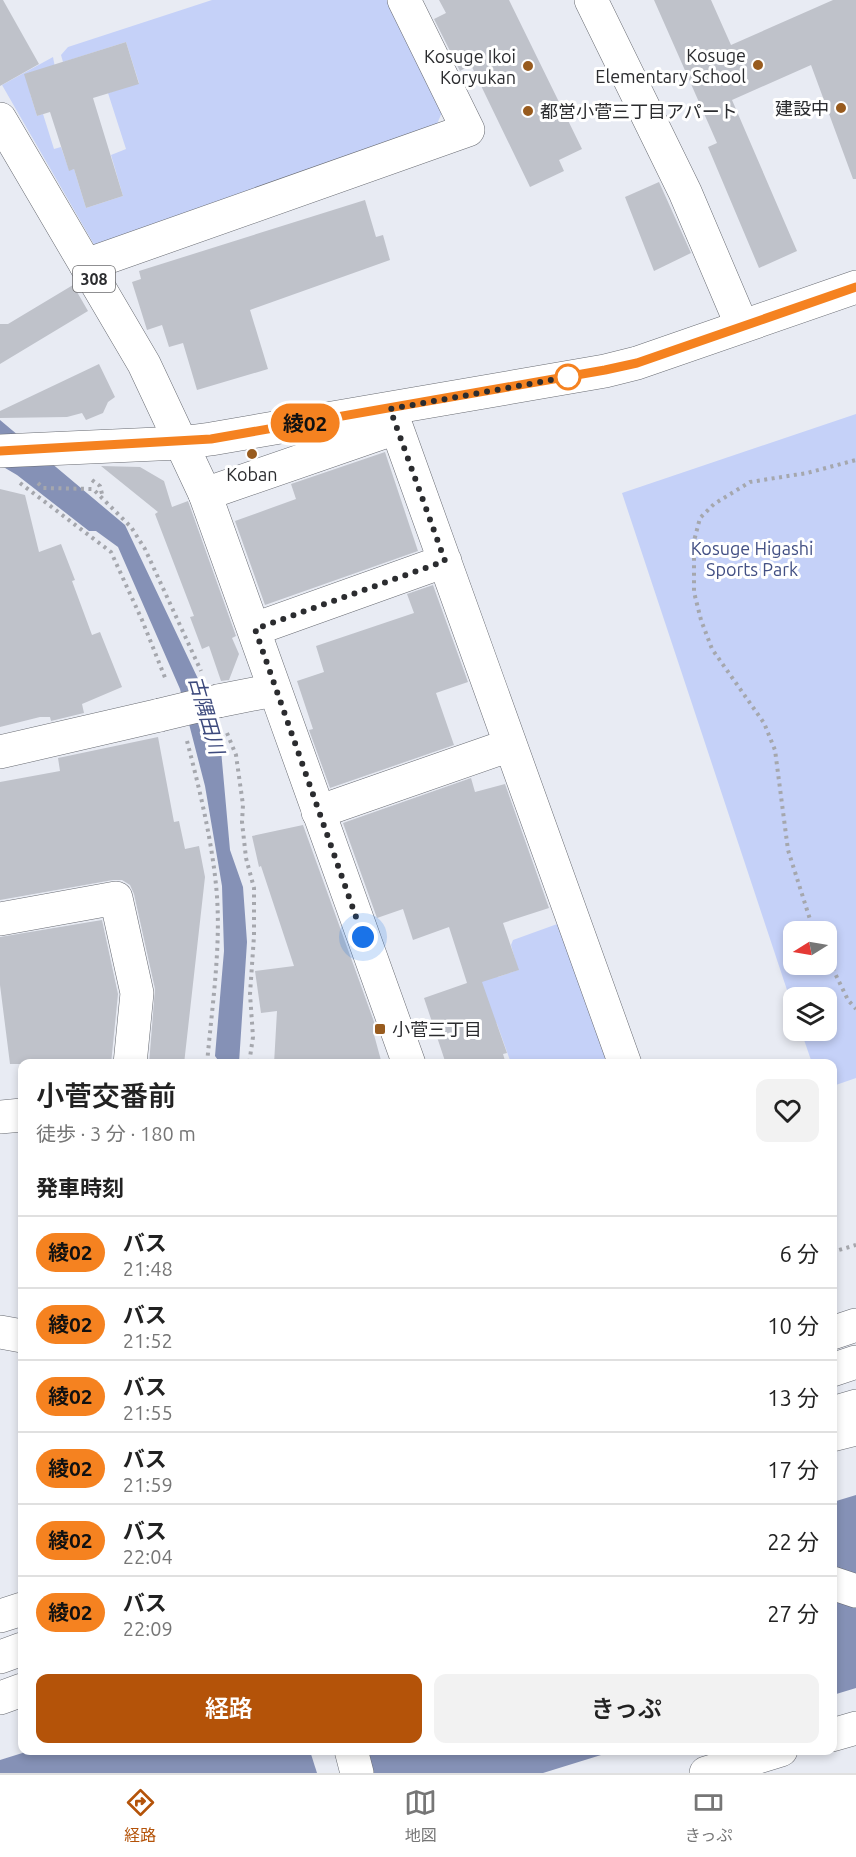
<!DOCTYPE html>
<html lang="ja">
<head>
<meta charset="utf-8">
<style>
  body { margin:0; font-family:Ubuntu,"Noto Sans JP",sans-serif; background:#f2f2f2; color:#222; height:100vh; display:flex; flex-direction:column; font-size:22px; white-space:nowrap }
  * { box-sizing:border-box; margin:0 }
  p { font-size:20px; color:#767676 }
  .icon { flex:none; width:33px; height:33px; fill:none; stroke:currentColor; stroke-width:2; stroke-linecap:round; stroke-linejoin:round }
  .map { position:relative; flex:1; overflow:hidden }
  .details { position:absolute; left:18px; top:1059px; width:819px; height:696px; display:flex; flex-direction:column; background:#fff; border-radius:12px; box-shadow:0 3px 9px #0003 }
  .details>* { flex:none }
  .badge { padding:0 12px; border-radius:20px; font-size:21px; line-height:39px }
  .needle { width:39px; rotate:259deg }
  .buttons { position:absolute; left:783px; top:921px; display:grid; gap:12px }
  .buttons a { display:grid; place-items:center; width:54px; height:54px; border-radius:12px; background:#fff; box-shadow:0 3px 9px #0003; font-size:30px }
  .you { position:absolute; width:30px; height:30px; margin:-15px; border:4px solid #fff; border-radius:50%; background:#1a73e8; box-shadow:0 0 0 9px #1a73e833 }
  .map>.badge { position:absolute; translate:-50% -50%; box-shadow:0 0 0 3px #fff }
  h2 { padding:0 18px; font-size:22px; line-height:54px }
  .round { display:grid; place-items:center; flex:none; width:63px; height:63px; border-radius:12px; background:#f2f2f2 }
  .headline { display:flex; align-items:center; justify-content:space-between; height:102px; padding:0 18px }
  h1 { font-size:28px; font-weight:600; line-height:45px }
  .action { display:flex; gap:12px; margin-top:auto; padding:12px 18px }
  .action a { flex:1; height:69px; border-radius:12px; background:#b45309; color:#fff; font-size:24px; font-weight:600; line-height:69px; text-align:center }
  .action a+a { background:#f2f2f2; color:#222 }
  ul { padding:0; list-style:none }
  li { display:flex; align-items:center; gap:18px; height:72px; padding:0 18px; border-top:2px solid #e0e0e0 }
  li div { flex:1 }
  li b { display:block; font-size:22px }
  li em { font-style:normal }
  li .badge { min-width:66px; font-weight:700; text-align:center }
  .dock { display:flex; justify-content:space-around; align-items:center; height:84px; border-top:2px solid #e0e0e0; background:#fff; font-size:16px; color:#767676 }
  .dock a { display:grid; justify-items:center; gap:3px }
  .dock .on { color:#b45309 }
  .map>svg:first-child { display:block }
  .green { fill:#c5d1f8; fill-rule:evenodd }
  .water { fill:#8591b6 }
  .pier { fill:#e8ebf3 }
  .building { fill:#bfc2ca }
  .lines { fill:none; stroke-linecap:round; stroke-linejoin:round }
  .minor-casing { stroke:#686b72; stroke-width:34 }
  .major-casing { stroke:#686b72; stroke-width:34 }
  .highway-casing { stroke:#686b72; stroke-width:34 }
  .path { stroke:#a5a7ad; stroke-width:4; stroke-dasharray:3 4.5; stroke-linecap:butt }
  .minor { stroke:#fff; stroke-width:33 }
  .major { stroke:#fff; stroke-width:33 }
  .highway { stroke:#fff; stroke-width:33 }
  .minor-bridge-casing { stroke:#686b72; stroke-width:34; stroke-linecap:butt }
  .minor-bridge { stroke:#fff; stroke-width:33 }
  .line-casing { stroke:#fff; stroke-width:14 }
  .line { stroke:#f58220; stroke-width:9 }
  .walk { stroke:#2b2c2f; stroke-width:6; stroke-dasharray:0 10.8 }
  .poi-dot { fill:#985b1e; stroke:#fff; stroke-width:2 }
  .stop-dot { fill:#fff; stroke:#f58220; stroke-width:3 }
  .labels { text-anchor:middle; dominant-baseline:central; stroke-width:6; stroke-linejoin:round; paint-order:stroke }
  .shield { fill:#fff; stroke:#6b6b6d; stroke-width:1.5 }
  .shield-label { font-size:16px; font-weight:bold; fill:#2b2c2f }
  .poi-label { font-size:18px; fill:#2b2c2f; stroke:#fff; text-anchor:end }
  .park-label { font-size:18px; fill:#435084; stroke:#fff }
  .water-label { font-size:20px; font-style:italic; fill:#3d4a7d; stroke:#fff }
</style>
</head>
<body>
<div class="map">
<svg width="856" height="1773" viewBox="0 0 856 1773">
  <rect width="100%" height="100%" fill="#e8ebf3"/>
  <path class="green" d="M212,0H387L443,110L437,124L96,248L2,85L53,57L58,83L30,93L37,116L43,114L54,149L61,147L69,170L74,169L86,208L123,196L111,155L126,149L108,93L139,83L126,42L63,62L61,55L68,47Z
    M856,414V1078L833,1086L832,1064L812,1063L801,1031L826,1030V998H794L793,1008L622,493ZM794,932H826V964H794Z
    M560,923L611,1063H511L497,1024L467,983L495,967L498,977L518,970L511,945L513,940Z"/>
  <path class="water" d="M0,420L125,525L210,704L220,739L230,850L243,887L247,942L239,1063H220L215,1056L224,951L222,886L205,786L180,689L118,547L96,531H89L17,475L0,465Z
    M856,1495V1688L833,1695V1502Z
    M32,1750L614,1751L543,1773H0V1760Z"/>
  <path class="pier" d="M310,1751H367L374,1773H317Z"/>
  <path class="building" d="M0,0H3L39,64L0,86Z
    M439,0H509L582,149L559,160L564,171L530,187L471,65L460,71L434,19L446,13Z
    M654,0H711L731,45L833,0H856V179H853L811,65L732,100L797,251L759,268L708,147L717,143Z
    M126,42L139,84L93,98L123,196L86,208L74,169L69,171L50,112L37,116L24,74Z
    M659,182L691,253L654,271L625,197Z
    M365,200L376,237L383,235L390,260L250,310L268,369L197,390L183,343L169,347L162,325L147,330L132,282L141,279L139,271Z
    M73,285L88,311L0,364V324H8Z
    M99,364L115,397L108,402L103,413L86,420L82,413L67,417L0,418V411Z
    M385,452L418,551L265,605L235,521L296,499L291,484Z
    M101,466L140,467L164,481L172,507L188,501L236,636L232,638L239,654L229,680L221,681L209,646L202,649L190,617L194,616L155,514L158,512Z
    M0,489L25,495L39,552L61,544L75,580L72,581L92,635L100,632L122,687L82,704L84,713L51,721L50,717H40L0,727Z
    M433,585L468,682L436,693L454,745L330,788L309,730L313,729L297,681L324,672L316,646L414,613L407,594Z
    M158,737L174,822L179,821L185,849L199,846L205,877L184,1064H149L155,989L134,894L130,885L122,880H113L0,900V782L60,771L58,758Z
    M471,778L475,792L505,784L549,908L503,923L519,970L482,982L507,1053L503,1054L506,1064H446L424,998L467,983L449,927L413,940L403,909L377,918L343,823Z
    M303,825L377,1030L373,1031L382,1064H274L277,1011L261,1013L255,971L294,966L261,866L259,867L252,836Z
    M102,920L118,994L111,1064H10L0,985V937Z"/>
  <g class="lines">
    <defs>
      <path id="minor" d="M591,0L685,192L742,326
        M86,265L468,130L404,0
        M390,409L625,1064
        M0,451L180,443L211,439L605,371L637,363L856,287
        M205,494L396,428
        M255,629L445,561
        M218,701L274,690
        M0,752L160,715
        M318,812L510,745
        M0,919L116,898L137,993L130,1064
        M0,1117L22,1115
        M0,1332L22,1336
        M832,1735L856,1728
        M706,1773L781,1750"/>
      <path id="major" d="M0,119L144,364L205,494L409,1064
        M832,1333L856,1325
        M832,1435L856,1429
        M0,1616L22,1609
        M351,1750L357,1773"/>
      <path id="highway" d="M832,1370L856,1362
        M832,1413L856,1406
        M832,1583L856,1591
        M0,1657L22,1649
        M0,1698L22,1690"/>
    </defs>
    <use href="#minor" class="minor-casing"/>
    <use href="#major" class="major-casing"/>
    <use href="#highway" class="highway-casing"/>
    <path class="path" d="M92,480L100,486L103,498
      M20,483L111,552L142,620L166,680
      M38,483L43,488L93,489L131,527L145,549L201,671
      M227,733L236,755L243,805L242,822L246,858L254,888V936L250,994L253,1037L249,1064
      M187,741C199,787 211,836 216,885C222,943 212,1005 207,1064
      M814,932L788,850L775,750L764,723L712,649L701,620L694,592V541L700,518L714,504L750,482L807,473L856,460
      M826,955L848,1000L856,1009
      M832,1252L856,1245"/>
    <use href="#minor" class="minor"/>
    <use href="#major" class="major"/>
    <use href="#highway" class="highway"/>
    <defs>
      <path id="minor-bridge" d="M160,715L218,701"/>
    </defs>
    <use href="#minor-bridge" class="minor-bridge-casing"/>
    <use href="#minor-bridge" class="minor-bridge"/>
  </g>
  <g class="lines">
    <defs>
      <path id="line" d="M0,451L211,439L605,370L637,363L856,287"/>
    </defs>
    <use href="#line" class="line-casing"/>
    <use href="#line" class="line"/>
    <path class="walk" d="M363,937L255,629L445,561L390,409L568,377"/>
  </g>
  <g class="poi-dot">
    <circle cx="758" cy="65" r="6"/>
    <circle cx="528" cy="66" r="6"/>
    <circle cx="841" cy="108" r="6"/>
    <circle cx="528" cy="111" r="6"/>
    <circle cx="252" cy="454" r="6"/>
    <rect x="374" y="1023" width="12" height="12" rx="3"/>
  </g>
  <circle class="stop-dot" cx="568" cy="377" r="12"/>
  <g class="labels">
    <rect class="shield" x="73" y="266" width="42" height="26" rx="4.5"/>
    <g class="shield-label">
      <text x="94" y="279">308</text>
    </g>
    <g class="poi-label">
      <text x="746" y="55">Kosuge<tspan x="746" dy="21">Elementary School</tspan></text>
      <text x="516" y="56">Kosuge Ikoi<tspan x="516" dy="21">Koryukan</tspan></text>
      <text x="829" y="108">建設中</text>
      <text x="540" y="111" text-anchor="start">都営小菅三丁目アパート</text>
      <text x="252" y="474" text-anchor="middle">Koban</text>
      <text x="392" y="1029" text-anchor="start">小菅三丁目</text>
    </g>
    <g class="park-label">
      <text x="752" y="548">Kosuge Higashi<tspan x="752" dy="21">Sports Park</tspan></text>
    </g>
    <g class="water-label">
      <text transform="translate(207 715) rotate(74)">古隅田川</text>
    </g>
  </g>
</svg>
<div class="buttons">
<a><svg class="needle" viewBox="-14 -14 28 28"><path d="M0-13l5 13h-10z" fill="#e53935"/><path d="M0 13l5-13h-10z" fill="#767676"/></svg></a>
<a><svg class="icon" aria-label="layers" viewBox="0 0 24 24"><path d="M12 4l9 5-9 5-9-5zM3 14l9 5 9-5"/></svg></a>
</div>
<div class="you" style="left:363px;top:937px"></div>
<b class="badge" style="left:305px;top:423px;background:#f58220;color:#111">綾02</b>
<section class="details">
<div class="headline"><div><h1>小菅交番前</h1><p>徒歩 · 3 分 · 180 m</p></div><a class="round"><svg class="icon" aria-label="heart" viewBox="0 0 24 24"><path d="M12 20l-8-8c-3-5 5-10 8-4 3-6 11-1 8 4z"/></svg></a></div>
<h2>発車時刻</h2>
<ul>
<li><span class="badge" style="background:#f58220;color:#111">綾02</span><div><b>バス</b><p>21:48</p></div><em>6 分</em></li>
<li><span class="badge" style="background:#f58220;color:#111">綾02</span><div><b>バス</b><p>21:52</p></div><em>10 分</em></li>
<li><span class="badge" style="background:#f58220;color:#111">綾02</span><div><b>バス</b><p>21:55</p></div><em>13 分</em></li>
<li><span class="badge" style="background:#f58220;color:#111">綾02</span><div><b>バス</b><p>21:59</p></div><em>17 分</em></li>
<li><span class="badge" style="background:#f58220;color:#111">綾02</span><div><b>バス</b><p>22:04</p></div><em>22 分</em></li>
<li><span class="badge" style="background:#f58220;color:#111">綾02</span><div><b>バス</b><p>22:09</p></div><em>27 分</em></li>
</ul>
<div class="action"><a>経路</a><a>きっぷ</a></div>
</section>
</div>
<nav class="dock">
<a class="on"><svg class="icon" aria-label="directions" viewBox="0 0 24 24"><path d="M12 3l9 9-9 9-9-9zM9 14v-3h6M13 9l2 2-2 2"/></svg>経路</a>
<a><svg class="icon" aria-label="map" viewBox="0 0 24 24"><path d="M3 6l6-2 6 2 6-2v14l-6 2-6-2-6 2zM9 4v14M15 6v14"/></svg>地図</a>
<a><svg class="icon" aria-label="tickets" viewBox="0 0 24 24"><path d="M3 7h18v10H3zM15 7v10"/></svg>きっぷ</a>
</nav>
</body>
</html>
